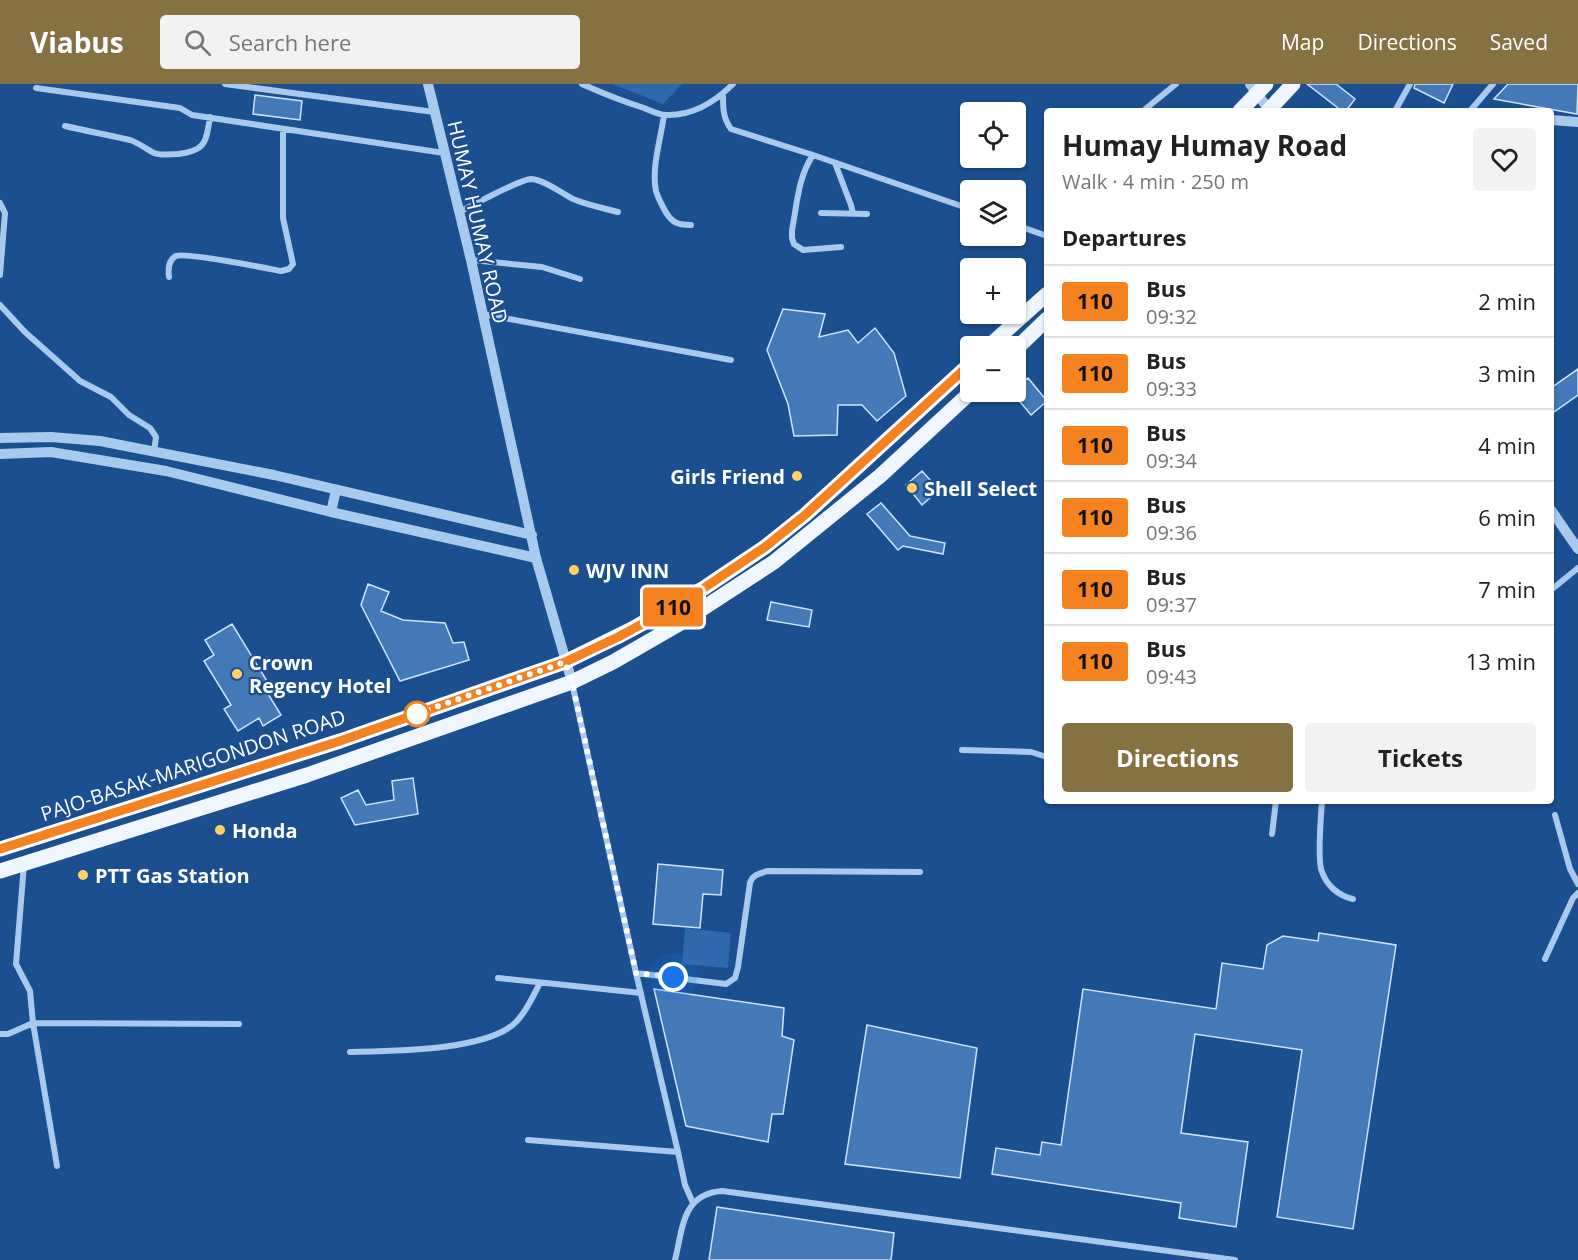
<!DOCTYPE html>
<html lang="en">
<head>
<meta charset="utf-8">
<style>
  body { margin:0; font-family:"Open Sans",sans-serif; background:#f2f2f2; color:#222; height:100vh; display:flex; flex-direction:column; font-size:22px; white-space:nowrap }
  * { box-sizing:border-box; margin:0 }
  p { font-size:20px; color:#767676 }
  .icon { flex:none; width:33px; height:33px; fill:none; stroke:currentColor; stroke-width:2; stroke-linecap:round; stroke-linejoin:round }
  .map { position:relative; flex:1; overflow:hidden }
  .panel { position:absolute; left:1044px; top:24px; width:510px; height:696px; display:flex; flex-direction:column; background:#fff; border-radius:6px; box-shadow:0 2px 4px #0004 }
  .panel>* { flex:none }
  .badge { padding:0 12px; border-radius:4px; font-size:21px; line-height:39px }
  .buttons { position:absolute; left:960px; top:18px; display:grid; gap:12px }
  .buttons a { display:grid; place-items:center; width:66px; height:66px; border-radius:6px; background:#fff; box-shadow:0 2px 4px #0004; font-size:30px }
  .you { position:absolute; width:30px; height:30px; margin:-15px; border:4px solid #fff; border-radius:50%; background:#1a73e8; box-shadow:0 0 0 9px #1a73e833 }
  .map>.badge { position:absolute; translate:-50% -50%; box-shadow:0 0 0 3px #fff }
  h2 { padding:0 18px; font-size:22px; line-height:54px }
  .round { display:grid; place-items:center; flex:none; width:63px; height:63px; border-radius:6px; background:#f2f2f2 }
  .overview { display:flex; align-items:center; justify-content:space-between; height:102px; padding:0 18px }
  h1 { font-size:28px; font-weight:700; line-height:45px }
  .action { display:flex; gap:12px; margin-top:auto; padding:12px 18px }
  .action a { flex:1; height:69px; border-radius:6px; background:#857141; color:#fff; font-size:24px; font-weight:700; line-height:69px; text-align:center }
  .action a+a { background:#f2f2f2; color:#222 }
  ul { padding:0; list-style:none }
  li { display:flex; align-items:center; gap:18px; height:72px; padding:0 18px; border-top:2px solid #e0e0e0 }
  li div { flex:1 }
  li b { display:block; font-size:22px }
  li em { font-style:normal }
  li .badge { min-width:66px; font-weight:700; text-align:center }
  header { display:flex; align-items:center; gap:36px; box-sizing:border-box; height:84px; padding:0 30px; background:#857141; color:#fff }
  header strong { font-size:28px }
  nav { display:flex; gap:33px; margin-inline-start:auto; font-size:21px }
  .search { width:420px; height:54px; background:#f2f2f2; display:flex; align-items:center; gap:15px; box-sizing:border-box; padding:0 21px; border-radius:6px; color:#767676; font-size:22px }
  .map>svg:first-child { display:block }
  .green { fill:#2e69ad }
  .building { fill:#4478b7; stroke:#cfe3fa; stroke-width:1.5 }
  .lines { fill:none; stroke-linecap:round; stroke-linejoin:round }
  .minor { stroke:#a9c9ee; stroke-width:6 }
  .tertiary { stroke:#a9c9ee; stroke-width:10 }
  .primary { stroke:#f0f6ff; stroke-width:15 }
  .line-casing { stroke:#fff; stroke-width:14 }
  .line { stroke:#f58220; stroke-width:9 }
  .walk { stroke:#fff; stroke-width:6; stroke-dasharray:0 10.8 }
  .poi-dot { fill:#ffd166; stroke:#1b4f8f; stroke-width:2 }
  .stop-dot { fill:#fff; stroke:#f58220; stroke-width:3 }
  .labels { text-anchor:middle; dominant-baseline:central; stroke-width:4.5; stroke-linejoin:round; paint-order:stroke }
  .street-label { font-size:20px; fill:#fff; stroke:#1b4f8f }
  .poi-label { font-size:20px; font-weight:bold; fill:#fff; stroke:#1b4f8f; text-anchor:start }
</style>
</head>
<body>
<header>
<strong>Viabus</strong>
<div class="search"><svg class="icon" aria-label="search" viewBox="0 0 24 24"><circle cx="10" cy="10" r="6"/><path d="M15 15l6 6"/></svg>Search here</div>
<nav><a>Map</a><a>Directions</a><a>Saved</a></nav>
</header>
<div class="map">
<svg width="1578" height="1176" viewBox="0 0 1578 1176">
  <rect width="100%" height="100%" fill="#1b4f8f"/>
  <path class="green" d="M612,0H682L663,20Z
    M685,844L731,849L728,884L682,880Z"/>
  <path class="building" d="M1307,0H1336L1355,15L1346,27H1342Z
    M1415,0H1453L1444,19L1414,4Z
    M1508,0H1578L1577,30L1494,15Z
    M255,11L302,17L300,36L253,30Z
    M783,225L825,230L819,253L848,246L858,259L875,244L894,269L906,312L877,337L862,321H838L837,351L794,352L788,320L767,266Z
    M1578,285V311L1551,330V304Z
    M1028,294L1047,317L1031,331L1012,308H1016V304Z
    M922,387L939,406L922,421L906,401Z
    M881,419L910,452L945,459L943,470L903,462L898,466L867,430Z
    M368,500L389,508L381,527L403,536L445,539L453,559L464,558L469,576L400,597L361,521Z
    M771,518L812,526L809,543L767,536Z
    M232,540L270,602L265,605L281,631L263,642L259,634L238,647L224,625L231,621L204,577L214,571L205,556Z
    M413,694L418,730L355,741L341,714L358,706L366,721L394,716L392,697Z
    M658,780L723,786L721,811L703,810L700,844L653,840Z
    M1319,849L1396,861L1353,1145L1277,1133L1302,966L1195,950L1181,1049L1248,1058L1236,1143L1179,1134L1181,1119L992,1090L996,1064L1040,1071L1042,1058L1061,1061L1083,905L1216,925L1222,879L1263,885L1267,861L1283,852L1318,857Z
    M654,905L784,924L782,952L794,956L783,1030H772L768,1058L686,1042Z
    M867,941L977,964L960,1094L845,1080Z
    M717,1123L894,1149L891,1176H709Z"/>
  <g class="lines">
    <path class="minor" d="M225,0L434,28
      M582,0C602,9 622,17 644,24C651,27 659,31 666,31C692,32 715,18 733,0
      M36,4L180,24L192,31L444,69
      M723,11C723,24 723,34 731,45L813,71L970,125
      M1143,27L1176,0
      M1395,27L1410,0
      M1470,27L1493,0
      M664,31C661,54 651,85 656,107C658,114 661,119 664,125C671,138 676,141 691,141
      M65,42C87,47 108,51 130,56C139,59 146,65 154,69C161,72 170,70 178,70C205,67 206,59 210,33
      M813,71C798,93 797,121 792,146V154L794,160L803,166L841,163
      M835,79L851,121L853,129
      M0,119L5,129L0,191
      M459,128C472,122 520,95 531,95C545,96 561,109 573,115C587,121 603,124 618,128
      M821,129L867,130
      M1016,141L1047,152
      M471,176L542,183L580,195
      M169,193C168,185 168,176 176,172C186,168 265,184 281,187L289,185L293,180L283,134V45
      M0,221L25,248L70,288L80,297L111,313L129,331L150,344L156,353L154,368
      M482,230L731,276
      M1551,506L1578,484
      M572,599L636,889L678,1068L685,1101L693,1119
      M962,666L1031,668L1047,673
      M1322,717C1321,731 1317,778 1322,788C1327,802 1339,812 1353,815
      M1555,731L1570,785L1578,800
      M1272,750L1276,717
      M24,780L16,880L30,907L33,939L57,1082
      M1545,875L1573,814L1578,809
      M636,889L726,900L735,894L738,883L750,799C752,791 759,790 767,787L920,788
      M498,894L641,909
      M0,950H8L33,939L239,940
      M350,968C391,967 488,967 516,938C527,927 533,912 540,899
      M528,1056L678,1068
      M675,1176C683,1144 682,1110 722,1107L1235,1176"/>
    <path class="tertiary" d="M428,0L471,176L536,474L572,598
      M1250,0L1270,27
      M1551,36L1578,38
      M0,354L51,353L100,357L274,391L532,451
      M0,370L51,368L166,387L331,428L536,474
      M1551,426L1578,465
      M331,428L336,406"/>
    <path class="primary" d="M1240,27L1266,0
      M1268,27L1293,0
      M989,262L1047,210
      M1016,265L1047,235
      M0,765L340,657L565,578L632,545L704,504L765,463L805,431L970,280
      M0,787L307,691L572,598L613,578L679,540L774,478L880,392L971,308"/>
  </g>
  <g class="lines">
    <defs>
      <path id="line" d="M0,765L340,657L565,578L618,553L670,525L704,504L765,463L805,431L970,280"/>
    </defs>
    <use href="#line" class="line-casing"/>
    <use href="#line" class="line"/>
    <path class="walk" d="M417,630L407,633L565,578L572,598L636,889L673,893"/>
  </g>
  <g class="poi-dot">
    <circle cx="797" cy="392" r="6"/>
    <circle cx="912" cy="404" r="6"/>
    <circle cx="574" cy="486" r="6"/>
    <circle cx="237" cy="590" r="6"/>
    <circle cx="220" cy="746" r="6"/>
    <circle cx="83" cy="791" r="6"/>
  </g>
  <circle class="stop-dot" cx="417" cy="630" r="12"/>
  <g class="labels">
    <g class="street-label">
      <text transform="translate(478 138) rotate(77)">HUMAY HUMAY ROAD</text>
      <text transform="translate(193 681) rotate(-18)">PAJO-BASAK-MARIGONDON ROAD</text>
    </g>
    <g class="poi-label">
      <text x="785" y="392" text-anchor="end">Girls Friend</text>
      <text x="924" y="404">Shell Select</text>
      <text x="586" y="486">WJV INN</text>
      <text x="249" y="578">Crown<tspan x="249" dy="23">Regency Hotel</tspan></text>
      <text x="232" y="746">Honda</text>
      <text x="95" y="791">PTT Gas Station</text>
    </g>
  </g>
</svg>
<div class="buttons">
<a><svg class="icon" aria-label="locate" viewBox="0 0 24 24"><circle cx="12" cy="12" r="6"/><path d="M12 2v4M12 18v4M2 12h4M18 12h4"/></svg></a>
<a><svg class="icon" aria-label="layers" viewBox="0 0 24 24"><path d="M12 4l9 5-9 5-9-5zM3 14l9 5 9-5"/></svg></a>
<a>+</a>
<a>−</a>
</div>
<div class="you" style="left:673px;top:893px"></div>
<b class="badge" style="left:673px;top:523px;background:#f58220;color:#111">110</b>
<section class="panel">
<div class="overview"><div><h1>Humay Humay Road</h1><p>Walk · 4 min · 250 m</p></div><a class="round"><svg class="icon" aria-label="heart" viewBox="0 0 24 24"><path d="M12 20l-8-8c-3-5 5-10 8-4 3-6 11-1 8 4z"/></svg></a></div>
<h2>Departures</h2>
<ul>
<li><span class="badge" style="background:#f58220;color:#111">110</span><div><b>Bus</b><p>09:32</p></div><em>2 min</em></li>
<li><span class="badge" style="background:#f58220;color:#111">110</span><div><b>Bus</b><p>09:33</p></div><em>3 min</em></li>
<li><span class="badge" style="background:#f58220;color:#111">110</span><div><b>Bus</b><p>09:34</p></div><em>4 min</em></li>
<li><span class="badge" style="background:#f58220;color:#111">110</span><div><b>Bus</b><p>09:36</p></div><em>6 min</em></li>
<li><span class="badge" style="background:#f58220;color:#111">110</span><div><b>Bus</b><p>09:37</p></div><em>7 min</em></li>
<li><span class="badge" style="background:#f58220;color:#111">110</span><div><b>Bus</b><p>09:43</p></div><em>13 min</em></li>
</ul>
<div class="action"><a>Directions</a><a>Tickets</a></div>
</section>
</div>
</body>
</html>
